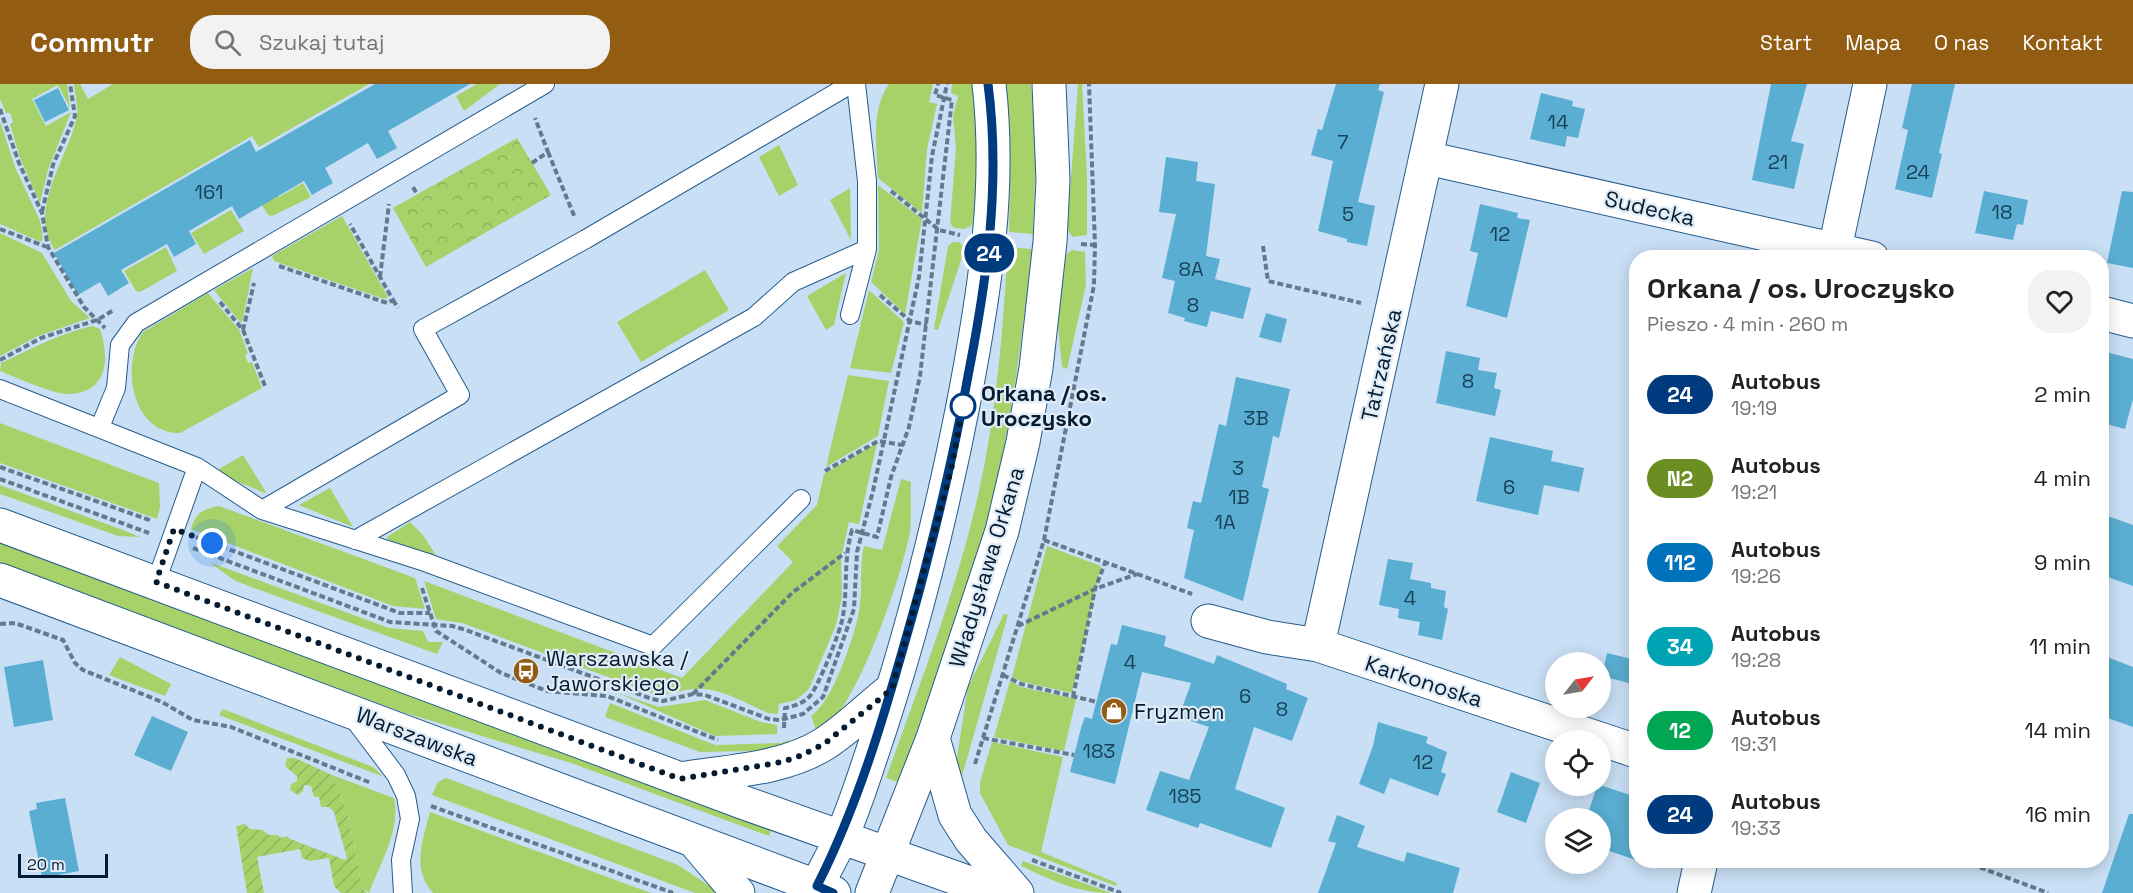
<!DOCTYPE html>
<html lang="pl">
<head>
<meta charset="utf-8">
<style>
  body { margin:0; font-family:"Space Grotesk",sans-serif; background:#f2f2f2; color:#222; height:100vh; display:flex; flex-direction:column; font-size:22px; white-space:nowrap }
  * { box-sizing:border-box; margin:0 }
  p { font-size:20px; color:#767676 }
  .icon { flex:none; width:33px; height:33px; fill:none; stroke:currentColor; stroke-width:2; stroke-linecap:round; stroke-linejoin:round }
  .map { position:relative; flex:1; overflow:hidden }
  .drawer { position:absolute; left:1629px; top:166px; width:480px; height:618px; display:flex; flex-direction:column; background:#fff; border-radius:24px; box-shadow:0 3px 15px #0003 }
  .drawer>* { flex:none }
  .badge { padding:0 12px; border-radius:20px; font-size:21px; line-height:39px }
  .needle { width:39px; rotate:59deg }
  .buttons { position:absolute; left:1545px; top:568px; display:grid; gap:12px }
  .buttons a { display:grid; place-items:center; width:66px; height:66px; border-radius:50%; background:#fff; box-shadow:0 3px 15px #0003; font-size:30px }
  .scale { position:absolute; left:18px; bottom:15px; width:90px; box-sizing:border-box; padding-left:6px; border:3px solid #051b2f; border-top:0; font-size:16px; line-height:21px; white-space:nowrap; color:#051b2f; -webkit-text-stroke:4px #dfebf6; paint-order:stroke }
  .you { position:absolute; width:30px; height:30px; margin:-15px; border:4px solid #fff; border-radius:50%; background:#1a73e8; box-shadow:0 0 0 9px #1a73e833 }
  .map>.badge { position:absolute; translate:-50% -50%; box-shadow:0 0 0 3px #fff }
  .round { display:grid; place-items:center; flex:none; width:63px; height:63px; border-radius:24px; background:#f2f2f2 }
  .headline { display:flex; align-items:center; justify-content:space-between; height:102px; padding:0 18px }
  h1 { font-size:28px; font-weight:800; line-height:45px }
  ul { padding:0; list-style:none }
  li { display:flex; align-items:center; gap:18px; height:84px; padding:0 18px }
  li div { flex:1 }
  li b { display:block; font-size:22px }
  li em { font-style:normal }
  li .badge { min-width:66px; font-weight:700; text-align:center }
  header { display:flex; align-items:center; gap:36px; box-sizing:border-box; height:84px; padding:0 30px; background:#935c13; color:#fff }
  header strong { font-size:28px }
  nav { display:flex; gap:33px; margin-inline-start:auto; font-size:21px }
  .search { width:420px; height:54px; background:#f2f2f2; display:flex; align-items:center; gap:15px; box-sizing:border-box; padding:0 21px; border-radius:24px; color:#767676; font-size:22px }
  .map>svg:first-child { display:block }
  .grass { fill:#a7d169 }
  .forest { fill:url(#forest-crowns) }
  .garden { fill:url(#garden-furrows) }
  .building { fill:#59aed1 }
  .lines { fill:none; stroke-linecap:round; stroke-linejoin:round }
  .service-casing { stroke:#255c8c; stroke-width:20 }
  .minor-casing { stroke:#255c8c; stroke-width:35 }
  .tertiary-casing { stroke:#255c8c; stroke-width:35 }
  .secondary-casing { stroke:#255c8c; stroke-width:35 }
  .path { stroke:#63798e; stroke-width:4; stroke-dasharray:6 3; stroke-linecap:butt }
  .service { stroke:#fff; stroke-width:18 }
  .minor { stroke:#fff; stroke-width:33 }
  .tertiary { stroke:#fff; stroke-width:33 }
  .secondary { stroke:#fff; stroke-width:33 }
  .line-casing { stroke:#fff; stroke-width:14 }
  .line { stroke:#003b80; stroke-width:9 }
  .walk { stroke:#051b2f; stroke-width:6; stroke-dasharray:0 10.8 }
  .stop-dot { fill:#fff; stroke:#003b80; stroke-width:3 }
  .labels { text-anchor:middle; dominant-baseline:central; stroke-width:4.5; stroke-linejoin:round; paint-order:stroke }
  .number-label { font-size:20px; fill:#1a4058 }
  .street-label { font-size:22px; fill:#051b2f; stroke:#dfebf6 }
  .stop-label { font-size:22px; font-weight:bold; fill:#051b2f; stroke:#dfebf6; text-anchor:start }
  .poi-label { font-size:22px; fill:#051b2f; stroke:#dfebf6; text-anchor:start }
</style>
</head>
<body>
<header>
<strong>Commutr</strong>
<div class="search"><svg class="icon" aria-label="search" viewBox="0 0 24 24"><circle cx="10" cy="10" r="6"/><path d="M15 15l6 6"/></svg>Szukaj tutaj</div>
<nav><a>Start</a><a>Mapa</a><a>O nas</a><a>Kontakt</a></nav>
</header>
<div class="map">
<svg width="2133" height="809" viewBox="0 0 2133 809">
  <defs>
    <pattern id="forest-crowns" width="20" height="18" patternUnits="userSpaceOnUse" patternTransform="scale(1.5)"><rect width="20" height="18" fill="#a7d169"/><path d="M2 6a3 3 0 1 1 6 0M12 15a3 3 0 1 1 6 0" fill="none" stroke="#8eb35b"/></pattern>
    <pattern id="garden-furrows" width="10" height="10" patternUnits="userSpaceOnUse" patternTransform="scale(1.5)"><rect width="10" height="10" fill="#a7d169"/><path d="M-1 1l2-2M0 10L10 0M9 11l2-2" fill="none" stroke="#8eb35b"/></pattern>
  </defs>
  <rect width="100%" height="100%" fill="#c9dff5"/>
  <path class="grass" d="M0,0H67L70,24L58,1L32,15L46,42L71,28L48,86L40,119L20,74L10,40L13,38L10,29H6L0,15Z
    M74,0H80L88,15L113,0H369L259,63L252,52L55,166C26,126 70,71 77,32C78,22 75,11 74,0Z
    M477,0H500L464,27L456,12Z
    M889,0H933L929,18L937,20L927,65L922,129L878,94C877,63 870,27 889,0Z
    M952,0H972C978,47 980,94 972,141L965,145L954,144L950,139L956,64L953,33L958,12L951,9Z
    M1005,0H1031L1036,66L1033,150L1009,148L1010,91Z
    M1078,0H1082L1087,93V151L1073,153L1067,146Z
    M0,37L15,83L40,137L43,154L41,158L0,140Z
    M779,61L798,101L779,112L759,73Z
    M303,99L311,113L272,132L268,131L256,111L272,101L279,113Z
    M878,101L922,135L905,230L871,198L879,166Z
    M850,104L851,156L830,116Z
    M231,126L244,147L204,170L191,149Z
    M342,132L388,213L384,215L274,177L272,172Z
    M0,149L42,169L71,217L90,234L38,252L0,272Z
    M953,158H959L965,164L938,246L934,245L948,162Z
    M166,163L177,187L140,208L136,207L124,187Z
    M1008,163L1032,165C1021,263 1009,361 982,457C959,539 927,618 898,698L886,694C920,599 957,506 979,407C997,327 1003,244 1008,163Z
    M1072,166L1085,168L1086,201L1067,285L1062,283L1057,233L1063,173Z
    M253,184L243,234L241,239L214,206Z
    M705,186L729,226L641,278L617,238Z
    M846,189L834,241L826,246L807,212Z
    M869,206L904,238L891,289L850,284Z
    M208,209L239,246L248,269L245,271L248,279L252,278L262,304L180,349C132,350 120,281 143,248Z
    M92,242L100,245C110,275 108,310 67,310C53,310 15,293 0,287L1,279C31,265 59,250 92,242Z
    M848,291L889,297L878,352L826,383Z
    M0,339L159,399L160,423L157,435L0,379Z
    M877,359L859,440L849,438L841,474L842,513L836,541L809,605L796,616L779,620L778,630L768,629C747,620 719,603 696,605C681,605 669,612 654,610L462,539L436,535L424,497L682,594L793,478L777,462L817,421L824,390Z
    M243,371L266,408L265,409L214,388Z
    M901,395L911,398C910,414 912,431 910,448C901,494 867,589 840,627C834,636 826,642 817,649L811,632C832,619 855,552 859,527C863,505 859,484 864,462L882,466Z
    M0,401L123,446L140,453L118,452L0,410Z
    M330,404L353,443L299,421Z
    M219,422L415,494L425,525L393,522L191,445C195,429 203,425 219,422Z
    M410,438L423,451L437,473L389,456L387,453Z
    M0,458L772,743L769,752L571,679L402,628L0,479Z
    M1047,462L1101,482L1072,609L1023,598L1012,593Z
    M209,478L389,544L423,547L428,558H443L437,570L251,503L234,496Z
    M1004,530L1008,531L958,706L957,673L968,603Z
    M120,573L171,600L165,612L109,591Z
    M1010,597L1021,603L1076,615L1064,667L994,653Z
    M618,609L659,623L705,616L761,638L777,641V650L715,652Z
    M610,619L715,661L781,659L789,656V661L756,667L700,668L605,633Z
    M223,625L373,683L384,693L219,631Z
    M992,658L1063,673L1041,768L1117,799L1116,802L1008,761L980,709V698Z
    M332,691L394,714C401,745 380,780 369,809L362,803L347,726Z
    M446,694L678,781L720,809H695L432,711L438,698Z
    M430,728L651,809H433C411,785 423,755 430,728Z
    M1023,777L1111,809C1076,809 1052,796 1021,782Z"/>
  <path class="forest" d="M517,54L551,111L426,183L393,124Z"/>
  <path class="garden" d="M287,674H295L332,691L347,726L362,803L367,809H341L334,802L329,774L309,777L302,774L300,765L257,773L264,809H247L236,742L245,740L250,745L263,746L269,751H278L281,754L287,752L290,755L345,776L347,774L334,728L329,723H321L319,713H314L311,702L304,701L303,707L298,711L290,706L291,700L297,697V692L285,682Z"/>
  <path class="building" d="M375,0H470L388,47L397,64L377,75L368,59L325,84L333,99L312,111L304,97L239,135L232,122L189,147L196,160L174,173L167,160L121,186L129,199L108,212L100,198L78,211L54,169L250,56L256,68Z
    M1336,0H1380L1378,6L1384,8L1358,118L1375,122L1367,162L1347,158V155L1318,147L1333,77L1311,71L1318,45L1322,46Z
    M1771,0H1807L1791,57L1804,60L1794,105L1752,96Z
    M1912,0H1955L1939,69L1942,70L1932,114L1895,105L1908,46L1902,44Z
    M58,4L69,26L45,38L34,16Z
    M1541,9L1573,17L1572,22L1585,25L1578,54L1567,52L1565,63L1530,55Z
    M1166,73L1198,78L1196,97L1215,100L1206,172L1220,175L1215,195L1251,204L1243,235L1211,227L1207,243L1184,237L1185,234L1168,229L1175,197L1162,194L1176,130L1159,128Z
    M1984,107L2028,116L2023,141L2017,140L2013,156L1975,149Z
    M2122,107L2133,108V184L2107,179Z
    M1480,120L1518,129L1517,134L1530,136L1507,234L1466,222L1478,169L1470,167Z
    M1266,229L1287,235L1281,259L1259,253Z
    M1446,267L1480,274L1478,286L1497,289L1494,304L1501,306L1495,332L1436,319Z
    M2102,267L2133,275V315L2125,345L2102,339Z
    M1236,293L1290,305L1279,354L1273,352L1268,377L1262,403L1269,405L1243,517L1184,494L1194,446L1187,444L1193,417L1201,419L1219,340L1226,342Z
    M1490,353L1553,367L1551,377L1584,384L1579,408L1544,401L1538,431L1476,417Z
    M2102,430L2133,441V502L2102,491Z
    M1388,475L1413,479L1410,495L1431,499V504L1446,507L1444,523L1448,525L1442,556L1418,551L1420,538L1398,534L1399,525L1379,521Z
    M1122,541L1166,552L1164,562L1214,580L1217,571L1287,600L1286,605L1308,614L1292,657L1254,643L1235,705L1285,724L1271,764L1200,739L1198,744L1146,726L1160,687L1189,696L1209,643L1179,633L1191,599L1142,588L1115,700L1070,688L1081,644L1085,633L1092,635L1111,560L1117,561Z
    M1607,569L1636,576V601L1602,592Z
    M2102,571L2133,583V643L2102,632Z
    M43,576L53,636L14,643L4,583Z
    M152,632L188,648L171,687L134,671Z
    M1378,638L1428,653L1426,659L1447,668L1441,688L1446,690L1438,712L1390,694L1384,710L1359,700L1373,662Z
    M1511,688L1540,699L1526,739L1497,728Z
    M1600,701L1636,713V776L1606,766L1608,755L1600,752V735H1586L1597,702Z
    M65,714L79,787L42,794L29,727L37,725L36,719Z
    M2129,730H2133V809H2102Z
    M1337,731L1365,742L1357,763L1404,778L1407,768L1460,784L1453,809H1318L1336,759L1328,757Z"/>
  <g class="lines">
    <defs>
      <path id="service" d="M850,231L867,165V97L856,0
        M0,305L197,383L262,426L425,478L653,562L801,415
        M100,343L116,304L120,261L136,239L545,0
        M262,426L460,311L423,245L586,155L851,0
        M355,456L754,233L793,198L867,165
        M156,498L197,383
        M353,634L396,691L406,712L410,735L401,776L403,809"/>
      <path id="minor" d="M1427,74L1872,174
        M1833,174L1870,0
        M2102,229L2133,237
        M1208,537L1267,553L1318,561L1636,667
        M1318,561L1442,0
        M1694,809L1701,777"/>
      <path id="tertiary" d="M933,654L955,731L971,756L1017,809
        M680,695C726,687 783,686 824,660C848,645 870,622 892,605
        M694,757L738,809
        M814,809C821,791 832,774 840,756C852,730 861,702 870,675C911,555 942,431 966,306C985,204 1001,104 989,0
        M872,809L933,654L1002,447L1023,358L1036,284L1050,158L1053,96L1049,0"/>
      <path id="secondary" d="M0,441L742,718L998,809
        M0,496L834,809"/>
    </defs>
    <use href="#service" class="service-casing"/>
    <use href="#minor" class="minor-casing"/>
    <use href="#tertiary" class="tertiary-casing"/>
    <use href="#secondary" class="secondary-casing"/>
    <path class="path" d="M0,25L19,79L42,129L48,163L84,223L105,244
      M548,68L575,134
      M532,79L548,68L535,34
      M413,103L417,110
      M891,107L939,146L960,151
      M42,128L53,81L75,32L70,0
      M0,145L47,163
      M1081,160L1095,161
      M1263,162L1268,197L1361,219
      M279,182L387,219L393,216L350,140
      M380,193L389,120
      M880,211L910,237L927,241
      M393,216L398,224
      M220,218L243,246L254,199
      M243,246L265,302
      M0,276L41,254L97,236L114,226
      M0,383L152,437
      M825,387L878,357L902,361
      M0,395L149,449
      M196,453L400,529H430
      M1044,456L1192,510
      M193,464L390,538L452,542L466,546L652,615L663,617L693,610L705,611L769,635L780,636L803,630L823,613L854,525L857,468L873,407L919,193L932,72L947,0
      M422,504L436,547L501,589L547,607L607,612L718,656
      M0,540L15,539L63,556L75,579L83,586L162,618L193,636L231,643L371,699
      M1018,542L1095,505L1137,490
      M1003,591L1021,600L1097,618
      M693,610L792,509L845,469
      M1073,613L1095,505L1105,479
      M784,644L785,624C794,622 802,620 809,613C818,604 841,546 843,532C848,502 843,478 852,446L877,453L891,393L909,343L920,292L952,16L935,11L938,0
      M983,654L1074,671
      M975,680L1044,456L1094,201L1095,161L1089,0
      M431,722L673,809
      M1032,776L1121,809
      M1963,777L2048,809"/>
    <use href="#service" class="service"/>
    <use href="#minor" class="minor"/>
    <use href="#tertiary" class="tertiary"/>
    <use href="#secondary" class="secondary"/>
  </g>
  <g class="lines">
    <defs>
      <path id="line" d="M833,809L817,802C864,709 891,608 919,508C938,436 955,365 968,292C987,195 1001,99 988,0"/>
    </defs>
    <use href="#line" class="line-casing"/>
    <use href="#line" class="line"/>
    <path class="walk" d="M212,459L174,445L156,498L680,695L782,678L800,672L824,660L892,605L951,386L963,322"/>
  </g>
  <defs>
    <symbol id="bus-disc" viewBox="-11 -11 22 22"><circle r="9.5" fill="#935c13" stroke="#dfebf6"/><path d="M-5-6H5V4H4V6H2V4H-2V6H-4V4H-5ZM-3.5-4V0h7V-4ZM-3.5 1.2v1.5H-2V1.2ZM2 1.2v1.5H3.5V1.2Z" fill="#fff"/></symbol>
    <symbol id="shop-disc" viewBox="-11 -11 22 22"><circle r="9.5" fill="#935c13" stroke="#dfebf6"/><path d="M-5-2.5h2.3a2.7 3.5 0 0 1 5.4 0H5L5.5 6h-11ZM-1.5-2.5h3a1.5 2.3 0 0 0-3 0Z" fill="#fff"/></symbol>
  </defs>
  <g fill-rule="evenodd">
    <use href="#bus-disc" x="511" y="572" width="30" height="30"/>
    <use href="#shop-disc" x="1099" y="612" width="30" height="30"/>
  </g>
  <circle class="stop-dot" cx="963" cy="322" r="12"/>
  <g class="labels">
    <g class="number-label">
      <text x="1558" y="38">14</text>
      <text x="1343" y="58">7</text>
      <text x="1778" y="78">21</text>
      <text x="1918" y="88">24</text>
      <text x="209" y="108">161</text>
      <text x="2002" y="128">18</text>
      <text x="1348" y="130">5</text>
      <text x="1500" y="150">12</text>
      <text x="1191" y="185">8A</text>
      <text x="1193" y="221">8</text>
      <text x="1468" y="297">8</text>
      <text x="1256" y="334">3B</text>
      <text x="1238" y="384">3</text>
      <text x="1509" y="403">6</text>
      <text x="1239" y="413">1B</text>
      <text x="1225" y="438">1A</text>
      <text x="1410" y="514">4</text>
      <text x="1130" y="578">4</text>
      <text x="1245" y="612">6</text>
      <text x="1282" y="625">8</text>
      <text x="1099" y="667">183</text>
      <text x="1423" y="678">12</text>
      <text x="1185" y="712">185</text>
    </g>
    <g class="street-label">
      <text transform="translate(1650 124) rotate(13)">Sudecka</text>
      <text transform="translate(1381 281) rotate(-77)">Tatrzańska</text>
      <text transform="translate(986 483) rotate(-73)">Władysława Orkana</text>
      <text transform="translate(1424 597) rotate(18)">Karkonoska</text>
      <text transform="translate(417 652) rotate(21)">Warszawska</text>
    </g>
    <g class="stop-label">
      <text x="981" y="309">Orkana / os.<tspan x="981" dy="25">Uroczysko</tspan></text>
    </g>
    <g class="poi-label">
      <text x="546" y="574">Warszawska /<tspan x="546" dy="25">Jaworskiego</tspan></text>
      <text x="1134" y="627">Fryzmen</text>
    </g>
  </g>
</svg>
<div class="buttons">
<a><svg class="needle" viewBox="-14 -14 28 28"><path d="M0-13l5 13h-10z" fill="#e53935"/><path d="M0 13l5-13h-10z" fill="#767676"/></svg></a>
<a><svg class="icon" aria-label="locate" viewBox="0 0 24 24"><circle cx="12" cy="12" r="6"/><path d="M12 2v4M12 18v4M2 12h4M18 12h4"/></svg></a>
<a><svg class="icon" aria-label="layers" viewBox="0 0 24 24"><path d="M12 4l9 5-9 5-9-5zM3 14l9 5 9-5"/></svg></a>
</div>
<div class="scale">20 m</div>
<div class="you" style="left:212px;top:459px"></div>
<b class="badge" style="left:989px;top:169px;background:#003b80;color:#fff">24</b>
<section class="drawer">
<div class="headline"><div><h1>Orkana / os. Uroczysko</h1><p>Pieszo · 4 min · 260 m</p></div><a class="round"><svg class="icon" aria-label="heart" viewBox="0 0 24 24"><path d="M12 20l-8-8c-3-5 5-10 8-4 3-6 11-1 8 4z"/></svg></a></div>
<ul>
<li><span class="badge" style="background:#003b80;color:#fff">24</span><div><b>Autobus</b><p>19:19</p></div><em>2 min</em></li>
<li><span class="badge" style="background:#6b8e23;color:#fff">N2</span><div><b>Autobus</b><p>19:21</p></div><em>4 min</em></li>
<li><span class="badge" style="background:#0072bc;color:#fff">112</span><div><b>Autobus</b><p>19:26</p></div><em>9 min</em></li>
<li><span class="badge" style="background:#00a3b4;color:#fff">34</span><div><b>Autobus</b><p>19:28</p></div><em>11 min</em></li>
<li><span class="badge" style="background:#00a651;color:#fff">12</span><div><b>Autobus</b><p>19:31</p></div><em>14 min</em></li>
<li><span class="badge" style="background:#003b80;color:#fff">24</span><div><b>Autobus</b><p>19:33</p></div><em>16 min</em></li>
</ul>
</section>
</div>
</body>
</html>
